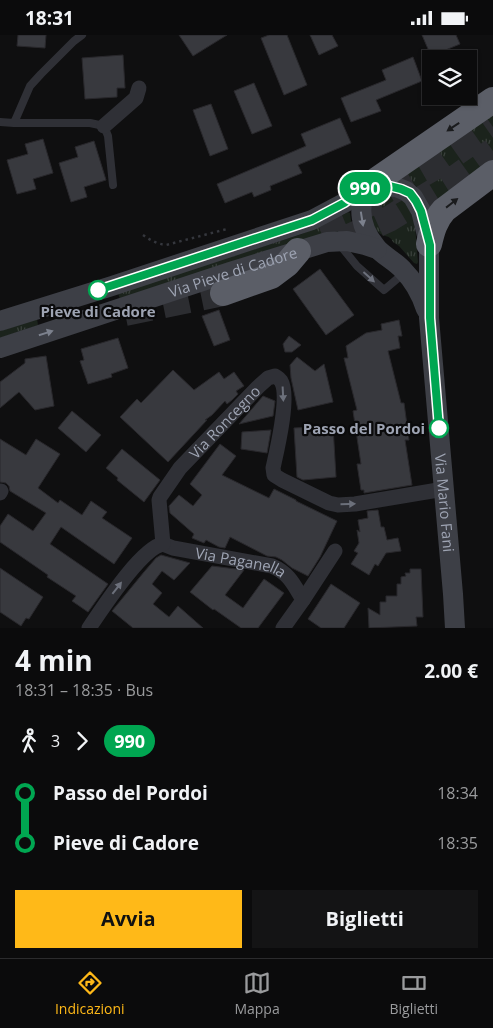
<!DOCTYPE html>
<html lang="it">
<head>
<meta charset="utf-8">
<style>
  body { margin:0; font-family:"Open Sans",sans-serif; background:#141415; color:#f1f3f6; height:100vh; display:flex; flex-direction:column; font-size:19px; white-space:nowrap }
  * { box-sizing:border-box; margin:0 }
  p { font-size:16px; color:#9a9b9d }
  .icon { flex:none; width:28px; height:28px; fill:none; stroke:currentColor; stroke-width:2; stroke-linecap:round; stroke-linejoin:round }
  .map { position:relative; height:593px; overflow:hidden }
  .panel { display:flex; flex-direction:column; background:#0b0b0c; flex:1 }
  .panel>* { flex:none }
  .badge { padding:0 10px; border-radius:16px; font-size:18px; line-height:32px }
  .buttons { position:absolute; left:422px; top:15px; display:grid; gap:10px }
  .buttons a { display:grid; place-items:center; width:55px; height:55px; border-radius:0px; background:#0b0b0c; box-shadow:0 1px 4px #0004,0 0 0 1px #2b2b2d; font-size:25px }
  .map>.badge { position:absolute; translate:-50% -50%; box-shadow:0 0 0 2px #fff }
  .legs { display:flex; align-items:center; gap:8px; height:55px; padding:0 15px; font-size:16px }
  .legs p { margin-inline-start:auto }
  .head { display:flex; align-items:center; justify-content:space-between; height:85px; padding:0 15px }
  h1 { font-size:28px; font-weight:700; line-height:38px }
  .button { display:flex; gap:10px; margin-top:auto; padding:10px 15px }
  .button a { flex:1; height:58px; border-radius:0px; background:#ffb918; color:#111; font-size:20px; font-weight:700; line-height:58px; text-align:center }
  .button a+a { background:#141415; color:#f1f3f6 }
  ul { padding:0 15px; list-style:none }
  li { display:flex; align-items:center; gap:18px; height:50px; font-size:19px }
  li i { display:grid; place-items:center; width:8px; height:100%; margin:0 6px; background:currentColor }
  li i::after { content:''; width:12px; height:12px; margin:-6px; border:4px solid; border-radius:50%; background:#0b0b0c }
  li p { margin-inline-start:auto }
  li:first-child i { background:linear-gradient(#0000 50%,currentColor 0) }
  li:last-child i { background:linear-gradient(currentColor 50%,#0000 0) }
  .status { display:flex; justify-content:space-between; align-items:center; height:35px; padding:0 25px; background:#0b0b0c; direction:ltr }
  .status svg { height:14px; fill:currentColor }
  .dock { display:flex; justify-content:space-around; align-items:center; height:70px; border-top:1px solid #2b2b2d; background:#0b0b0c; font-size:14px; color:#9a9b9d }
  .dock a { display:grid; justify-items:center; gap:2px }
  .dock .selected { color:#ffb918 }
  .map>svg:first-child { display:block }
  .grass { fill:url(#grass-tufts) }
  .building { fill:#38393e; stroke:#29282c }
  .lines { fill:none; stroke-linecap:round; stroke-linejoin:round }
  .highway-tunnel { stroke:#2c2d31; stroke-width:26; stroke-dasharray:26 13; stroke-linecap:butt }
  .path { stroke:#35373d; stroke-width:2.5; stroke-dasharray:2.5 4; stroke-linecap:butt }
  .lane { stroke:#2f3036; stroke-width:8 }
  .street { stroke:#2f3036; stroke-width:15 }
  .secondary { stroke:#3d3f46; stroke-width:20 }
  .highway { stroke:#5b5e67; stroke-width:26 }
  .oneway { fill:#1a1b1d }
  .oneway2 { fill:#7c818d }
  .oneway3 { fill:#6c707b }
  .line-1-casing { stroke:#fff; stroke-width:11 }
  .line-1 { stroke:#00a651; stroke-width:8 }
  .stop-1-dot { fill:#fff; stroke:#00a651; stroke-width:2.5 }
  .labels { text-anchor:middle; dominant-baseline:central; stroke-width:4.5; stroke-linejoin:round; paint-order:stroke }
  .street-label { font-size:15px; fill:#9ea4b3; stroke:#0a0a0b }
  .stop-label { font-size:15px; font-weight:bold; fill:#9ea4b3; stroke:#0a0a0b }
</style>
</head>
<body>
<div class="status"><b>18:31</b><svg viewBox="0 0 49 12"><path d="M0 12V9h3v3zM5 12V6h3v6zM10 12V3h3v9zM15 12V0h3v12zM26 1h20v11H26zM47 4h2v5h-2z"/></svg></div>
<div class="map">
<svg width="493" height="593" viewBox="0 0 493 593">
  <defs>
    <pattern id="grass-tufts" width="24" height="20" patternUnits="userSpaceOnUse" patternTransform="scale(1.25)"><rect width="24" height="20" fill="#1b231c"/><path d="M3 7l-1-3M5 7V3M7 7l1-3M15 17l-1-3M17 17v-4M19 17l1-3" fill="none" stroke="#39403b"/></pattern>
  </defs>
  <rect width="100%" height="100%" fill="#0f0f10"/>
  <path class="grass" d="M493,76V131L430,176C427,156 418,152 402,142Z
    M379,160C419,155 415,200 418,227L417,229L414,228L399,211L393,207C390,199 383,203 377,196C369,187 366,166 379,160Z
    M348,177L350,178L352,194L351,195L325,198L120,264L118,258L302,199L332,186Z
    M37,284L38,290L0,303V296Z"/>
  <path class="building" d="M18,0H46L45,13L17,11Z
    M179,0H227L193,21Z
    M269,0H287L307,50L284,60L261,3Z
    M310,0H332L338,11L319,20Z
    M422,0H456L460,9L431,21Z
    M123,20L125,53H117V62L85,64L82,23Z
    M413,22L422,46L376,65L381,76L351,87L341,63L386,45L382,35Z
    M254,48L272,91L252,99L234,56Z
    M211,69L228,114L210,121L193,75Z
    M340,83L351,108L298,130L302,138L270,151L271,155L254,162L252,157L225,168L217,149L306,111L301,99Z
    M43,104L53,138L33,144L36,154L17,159L7,125L28,119L25,109Z
    M94,106L106,145L84,152L87,162L71,167L59,128L78,122L75,112Z
    M320,234L354,280L326,300L293,254Z
    M219,275L230,305L214,311L202,281Z
    M399,285L402,301H398L400,313L388,316L401,368H404L409,405H405L412,450L364,458V455H361L357,429H361L353,376L357,375L344,323H348L346,311L366,298L382,295L381,289Z
    M289,301L301,310L292,317H285L283,309Z
    M118,303L128,333L111,339L112,342L88,349L80,326L84,325L81,314Z
    M46,321L54,371L35,375L19,357L0,373V347L25,328V324Z
    M297,322L315,336L324,329L333,367L298,375L291,343L290,330Z
    M173,335L194,355L219,337L224,344L234,337L244,351L236,356L238,359L232,365L227,369L225,366L212,380L205,385H207L168,427L120,382L137,364L141,368Z
    M263,361L275,366L273,381L239,389Z
    M72,376L101,400L86,417L58,393Z
    M333,391L336,442L303,445L297,442L294,393Z
    M271,395L267,418L241,414L242,397Z
    M0,404L26,420L36,404L60,419L38,453L58,468L60,465L82,480L91,466L107,477L102,483L132,503L114,529L61,492L50,509L108,549L88,577L72,566L76,561L47,542L48,540L0,507V491L8,479L33,496L46,478L10,456L9,451L6,448L0,447Z
    M220,409L236,421L222,440L269,463L274,454L296,465V466L337,486L320,522L308,541L292,533L282,525L276,522L267,521L230,502L225,513L219,512L206,505L204,508L192,503L194,499L170,478L169,471L179,460L193,471L202,460L190,449Z
    M122,414L160,445L144,467L117,445L118,443L106,433Z
    M378,475L381,492H384L387,505L398,503L401,516L386,518L378,531L375,529L369,540L351,529L358,518L354,516L359,508L357,495L360,497L358,485L368,483L367,476Z
    M161,520L190,528L174,545L162,536L152,549L162,558L153,569L169,582L178,571L203,593H133L112,576L144,537L156,523Z
    M212,531L244,535L225,560L243,573L264,544L284,558L258,593H241L214,574L213,575L190,557Z
    M0,533L43,562L29,584L26,583L21,591L0,577Z
    M410,534H421L423,582H416L417,591L369,593L368,573L380,580V567H386V561H397V549H401V542L406,541L405,538H410Z
    M331,549L360,568L344,593H321L308,584Z"/>
  <g class="lines">
    <path class="highway-tunnel" d="M318,190L373,167L440,129L493,92
      M342,205L389,184L451,146L493,116
      M125,278L223,258"/>
    <path class="path" d="M143,200C150,205 157,209 166,210L227,194"/>
    <path class="lane" d="M0,87L14,88L30,51L41,39L74,6L82,0
      M14,88H90L104,91L108,101L113,150
      M340,210L357,231L384,255L404,238"/>
    <g class="street">
      <path d="M104,91L136,63L139,53"/>
      <path d="M0,458L1,456"/>
      <path id="s1" d="M163,509L173,513L272,531C289,538 294,550 303,565"/>
      <path id="s2" d="M89,593C102,574 141,513 163,509L159,465L160,462L180,433L258,352L268,343L275,341C278,343 279,343 281,346C290,361 277,415 273,433L274,440L282,445L329,468L338,470L355,469L444,454"/>
      <path d="M283,593L303,565L335,516"/>
    </g>
    <g class="secondary">
      <path d="M368,151C356,173 361,194 376,212C382,220 395,226 403,235C414,246 421,259 426,274"/>
      <path id="s3" d="M0,286L112,251L312,185L344,168L371,149L396,152L406,156L413,162L421,176L429,209V283L453,559L455,593"/>
      <path id="s4" d="M0,313L230,237L327,207L347,206L365,210L377,214"/>
    </g>
    <path class="highway" d="M371,149L493,65
      M429,209C432,196 435,185 444,175L493,138
      M223,258L271,241L287,229L298,216"/>
  </g>
  <defs><path id="oneway-solid" d="M-6-.8H1V-3.2L6.5 0L1 3.2V.8H-6Z" transform="scale(1.25)"/></defs>
  <g class="oneway">
    <use href="#oneway-solid" transform="translate(453 92) rotate(146)"/>
    <use href="#oneway-solid" transform="translate(452 168) rotate(-38)"/>
  </g>
  <g class="oneway2">
    <use href="#oneway-solid" transform="translate(362 184) rotate(81)"/>
    <use href="#oneway-solid" transform="translate(46 298) rotate(-18)"/>
  </g>
  <g class="oneway3">
    <use href="#oneway-solid" transform="translate(369 242) rotate(42)"/>
    <use href="#oneway-solid" transform="translate(283 359) rotate(87)"/>
    <use href="#oneway-solid" transform="translate(348 469) rotate(-2)"/>
    <use href="#oneway-solid" transform="translate(117 553) rotate(-52)"/>
  </g>
  <g class="lines">
    <defs>
      <path id="line-1" d="M98,255L312,185L344,168L371,149L385,150L401,154L410,158L416,166L421,176L430,210V283L439,393"/>
    </defs>
    <use href="#line-1" class="line-1-casing"/>
    <use href="#line-1" class="line-1"/>
  </g>
  <g class="stop-1-dot">
    <circle cx="98" cy="255" r="9"/>
    <circle cx="439" cy="393" r="9"/>
  </g>
  <g class="labels">
    <g class="street-label">
      <text stroke="none"><textPath href="#s4" startOffset="245">Via Pieve di Cadore</textPath></text>
      <text stroke="none"><textPath href="#s2" startOffset="260">Via Roncegno</textPath></text>
      <text stroke="none"><textPath href="#s3" startOffset="752">Via Mario Fani</textPath></text>
      <text stroke="none"><textPath href="#s1" startOffset="80">Via Paganella</textPath></text>
    </g>
    <g class="stop-label">
      <text x="98" y="276">Pieve di Cadore</text>
      <text x="425" y="393" text-anchor="end">Passo del Pordoi</text>
    </g>
  </g>
</svg>
<div class="buttons">
<a><svg class="icon" aria-label="layers" viewBox="0 0 24 24"><path d="M12 4l9 5-9 5-9-5zM3 14l9 5 9-5"/></svg></a>
</div>
<b class="badge" style="left:365px;top:153px;background:#00a651;color:#fff">990</b>
</div>
<section class="panel">
<div class="head"><div><h1>4 min</h1><p>18:31 – 18:35 · Bus</p></div><b>2.00 €</b></div>
<div class="legs"><svg class="icon" aria-label="walk" viewBox="0 0 24 24"><circle cx="13" cy="4" r="2"/><path d="M13 8l-2 6 4 7M11 14l-3 7M7 12l3-4h3l4 4"/></svg>3<svg class="icon" aria-label="forward" viewBox="0 0 24 24"><path d="M9 5l7 7-7 7"/></svg><b class="badge" style="background:#00a651;color:#fff">990</b></div>
<ul>
<li><i style="color:#00a651"></i><b>Passo del Pordoi</b><p>18:34</p></li>
<li><i style="color:#00a651"></i><b>Pieve di Cadore</b><p>18:35</p></li>
</ul>
<div class="button"><a>Avvia</a><a>Biglietti</a></div>
</section>
<nav class="dock">
<a class="selected"><svg class="icon" aria-label="directions" viewBox="0 0 24 24"><path d="M12 3l9 9-9 9-9-9zM9 14v-3h6M13 9l2 2-2 2"/></svg>Indicazioni</a>
<a><svg class="icon" aria-label="map" viewBox="0 0 24 24"><path d="M3 6l6-2 6 2 6-2v14l-6 2-6-2-6 2zM9 4v14M15 6v14"/></svg>Mappa</a>
<a><svg class="icon" aria-label="tickets" viewBox="0 0 24 24"><path d="M3 7h18v10H3zM15 7v10"/></svg>Biglietti</a>
</nav>
</body>
</html>
